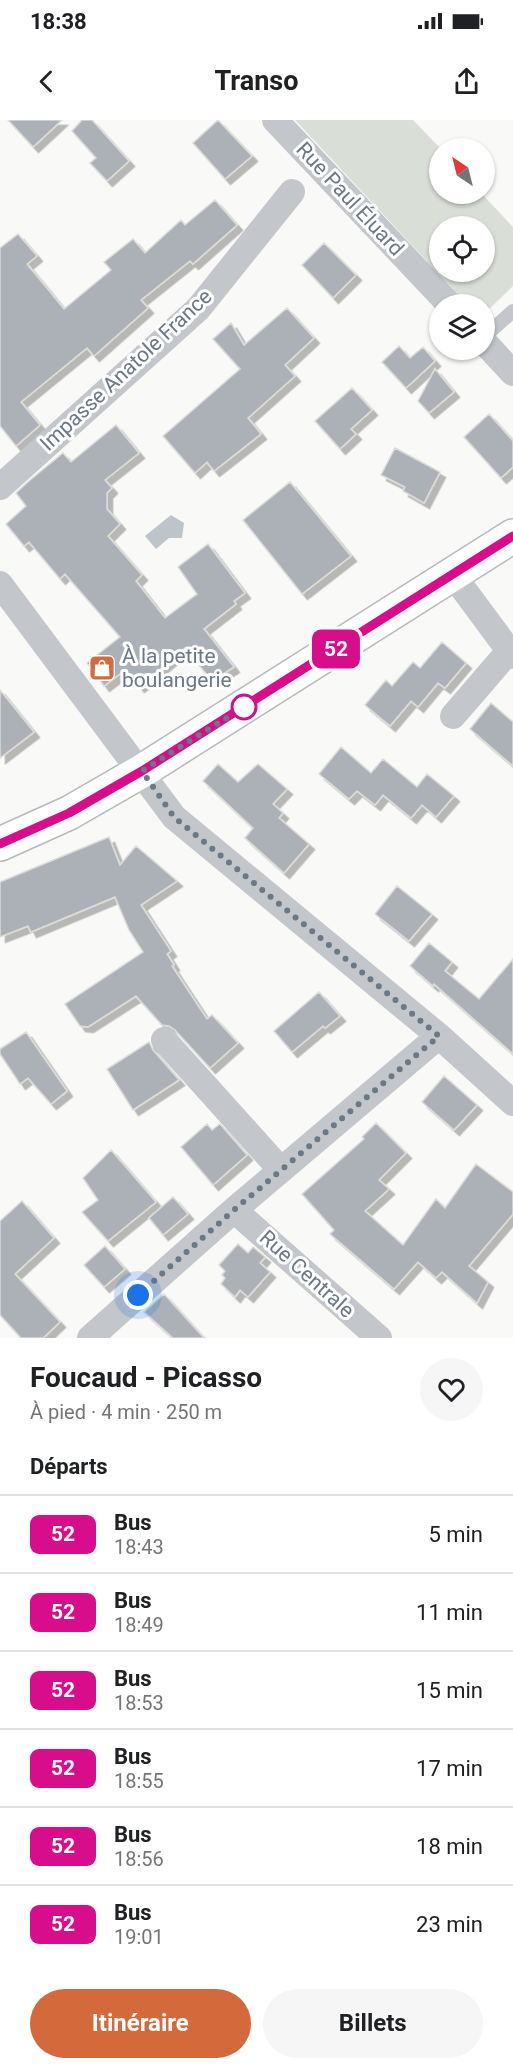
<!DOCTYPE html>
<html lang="fr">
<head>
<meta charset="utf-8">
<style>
  body { margin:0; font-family:Roboto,sans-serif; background:#f6f6f6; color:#202124; height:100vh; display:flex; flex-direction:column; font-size:22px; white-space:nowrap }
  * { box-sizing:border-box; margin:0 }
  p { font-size:20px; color:#757577 }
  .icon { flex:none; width:33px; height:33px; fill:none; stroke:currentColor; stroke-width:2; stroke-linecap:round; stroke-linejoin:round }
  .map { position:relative; height:1218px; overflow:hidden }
  .drawer { display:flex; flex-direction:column; background:#fff; flex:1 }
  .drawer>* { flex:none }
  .badge { padding:0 12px; border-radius:9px; font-size:21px; line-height:39px }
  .needle { width:39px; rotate:325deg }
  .controls { position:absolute; left:429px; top:18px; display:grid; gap:12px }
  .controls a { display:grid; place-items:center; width:66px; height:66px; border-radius:50%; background:#fff; box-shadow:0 2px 4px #0004; font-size:30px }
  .you { position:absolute; width:30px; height:30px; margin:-15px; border:4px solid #fff; border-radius:50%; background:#1a73e8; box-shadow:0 0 0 9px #1a73e833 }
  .map>.badge { position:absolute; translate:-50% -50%; box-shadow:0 0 0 3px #fff }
  h2 { padding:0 30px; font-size:22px; line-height:54px }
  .round { display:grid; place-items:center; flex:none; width:63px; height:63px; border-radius:32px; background:#f6f6f6 }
  .overview { display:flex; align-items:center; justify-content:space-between; height:102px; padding:0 30px }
  h1 { font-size:28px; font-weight:700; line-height:45px }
  .cta { display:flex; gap:12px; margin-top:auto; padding:12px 30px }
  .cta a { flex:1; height:69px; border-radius:36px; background:#d46a3c; color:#fff; font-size:24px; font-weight:700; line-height:69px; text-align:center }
  .cta a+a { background:#f6f6f6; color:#202124 }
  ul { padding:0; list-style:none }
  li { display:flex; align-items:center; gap:18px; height:78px; padding:0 30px; border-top:2px solid #e0e0e0 }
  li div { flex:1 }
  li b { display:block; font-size:22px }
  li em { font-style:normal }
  li .badge { min-width:66px; font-weight:700; text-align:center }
  .status { display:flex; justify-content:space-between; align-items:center; height:42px; padding:0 30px; background:#fff; direction:ltr }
  .status svg { height:16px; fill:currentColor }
  header { display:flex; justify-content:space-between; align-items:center; height:78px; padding:0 30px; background:#fff; font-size:27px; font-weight:700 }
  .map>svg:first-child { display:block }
  .green { fill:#d9ded6; fill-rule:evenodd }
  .water { fill:#bdc5ca }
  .building { fill:#abb1b7; stroke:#dbdbd9; stroke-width:1.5; filter:url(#shadow) }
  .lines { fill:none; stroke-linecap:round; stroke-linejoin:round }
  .secondary-casing { stroke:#b6babe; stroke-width:36 }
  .lane { stroke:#c3c6ca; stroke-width:14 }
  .street { stroke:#c3c6ca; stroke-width:26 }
  .secondary { stroke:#fff; stroke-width:33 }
  .line-casing { stroke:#fff; stroke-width:14 }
  .line { stroke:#d80d8c; stroke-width:9 }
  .walk { stroke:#6b7885; stroke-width:6; stroke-dasharray:0 10.8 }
  .stop-dot { fill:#fff; stroke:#d80d8c; stroke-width:3 }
  .labels { text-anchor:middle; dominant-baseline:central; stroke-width:6; stroke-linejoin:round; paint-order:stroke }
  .street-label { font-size:21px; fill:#6b7885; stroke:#fff }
  .poi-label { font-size:21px; fill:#6b7885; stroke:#fff; text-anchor:start }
</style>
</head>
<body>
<div class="status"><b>18:38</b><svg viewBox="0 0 49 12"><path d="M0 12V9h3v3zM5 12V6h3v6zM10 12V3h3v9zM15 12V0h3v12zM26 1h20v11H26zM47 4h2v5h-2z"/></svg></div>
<header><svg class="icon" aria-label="back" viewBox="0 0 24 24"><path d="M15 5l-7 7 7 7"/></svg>Transo<svg class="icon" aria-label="share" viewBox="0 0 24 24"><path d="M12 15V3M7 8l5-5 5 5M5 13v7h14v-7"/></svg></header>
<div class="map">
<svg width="513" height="1218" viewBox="0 0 513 1218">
  <defs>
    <filter id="shadow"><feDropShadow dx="5.5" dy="5.5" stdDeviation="0" flood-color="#0004"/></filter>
  </defs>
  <rect width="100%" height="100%" fill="#f9f9f7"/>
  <path class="green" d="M295,0H413L440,28V74H482L513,107V166L485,193L484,184H467ZM440,106H484V152H440Z"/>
  <path class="water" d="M171,395L184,403L182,418H169L156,429L145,416Z"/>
  <path class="building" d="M8,0H62L33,27Z
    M82,0H92L129,41L107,61L90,43L96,38L72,11Z
    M218,0L252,36L225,59L193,23Z
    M215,80L237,105L193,144L190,141L141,180L148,188L94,236L87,228L21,282L40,305L16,326L0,306V128L18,114L37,136L27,144L64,189L111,150L104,142L133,119L145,133L181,100L185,105Z
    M324,123L356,155L333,178L302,145Z
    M287,188L314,218L285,245L295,256L248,298L261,314L214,351L207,342L195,353L163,316L240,249L213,219L231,203L244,225Z
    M399,226L410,238L423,227L435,241L406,268L382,242Z
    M435,249L454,272L429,293L418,281Z
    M352,268L372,290L351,309L356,314L340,329L315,301Z
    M489,294L513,321V347L501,358L464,317Z
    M116,305L139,333L105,360L112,368L107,373V389L120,404L108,416L142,455L136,461L165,498L197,474L178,447L208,424L245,473L234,481L236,484L204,509L234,547L212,561L185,528L139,567L125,550L104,566L87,543L120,517L65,454L60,459L29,422L24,426L6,404L26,386L16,373L29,361L63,333L71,342Z
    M395,328L440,352L424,383L403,371L405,367L381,355Z
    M290,362L351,436L302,474L243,400Z
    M442,522L466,543L445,568L438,563L418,587L411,581L390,606L365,585L386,560L392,566L413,542L420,548Z
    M0,570L34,612L0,638Z
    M491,583L513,602V646L470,609Z
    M341,627L371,653L383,639L417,667L427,654L454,676L436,697L422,685L411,698L383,675L375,685L357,671L349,679L319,654Z
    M218,644L238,662L258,644L287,669L273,684L283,693L279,698L309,724L284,753L245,718L253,708L203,661Z
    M109,717L120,745L136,726L177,761L141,785L171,831L167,834L174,845L172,846L207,899L212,895L238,923L210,948L175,910L169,906L162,905L136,876L88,907L80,906L65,884L143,832L129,810L115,777L31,812L28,806L0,817V762Z
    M397,766L432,794L409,821L375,794Z
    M429,823L452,842L445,851L479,879L513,839V934L434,864L433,866L410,846Z
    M319,872L340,896L325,908L323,906L292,932L274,911Z
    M26,912L67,971L51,984L28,958L20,964L0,934V929Z
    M149,922L153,930L179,960L133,990L107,949Z
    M444,956L477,985L454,1010L422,982Z
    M376,1003L406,1033L379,1060L389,1069L365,1091L403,1125L436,1079L445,1088L476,1044L513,1072V1094L469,1146L488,1162L477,1183L442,1152L436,1158L418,1142L394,1169L330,1114L334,1110L302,1074L364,1019L362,1017Z
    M207,1004L212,1010L220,1004L247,1035L213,1065L181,1027Z
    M111,1030L156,1082L108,1121L82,1092L98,1080L83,1058Z
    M173,1077L188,1094L163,1115L149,1098Z
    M22,1081L54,1118L15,1154L60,1202L43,1218H21L0,1195V1101Z
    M238,1124L248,1133L253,1127L265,1137L260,1143L270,1152L248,1177L240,1170L235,1177L221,1164L225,1158L222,1155L225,1151L219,1145Z
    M105,1126L125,1149L104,1167L84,1145Z
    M164,1174L204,1218H173L144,1192Z"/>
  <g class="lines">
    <defs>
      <path id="secondary" d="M0,724L69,693L142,651L513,416"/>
    </defs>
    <use href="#secondary" class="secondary-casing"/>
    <path class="lane" d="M484,217L513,191"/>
    <path class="street" d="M275,0L449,184
      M484,222L513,253
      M0,367L198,189L292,72
      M453,455L513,536
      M0,464L174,697L439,916L513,983
      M453,596L509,531
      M164,920L281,1050
      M234,1090L379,1218
      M90,1218L234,1090L439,916"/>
    <use href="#secondary" class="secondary"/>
  </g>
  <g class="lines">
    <defs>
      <path id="line" d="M0,724L69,693L142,651L513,416"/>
    </defs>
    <use href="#line" class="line-casing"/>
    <use href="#line" class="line"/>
    <path class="walk" d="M138,1175L234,1090L439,916L174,697L142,651L244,587"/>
  </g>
  <defs>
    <symbol id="shop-square" viewBox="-11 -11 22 22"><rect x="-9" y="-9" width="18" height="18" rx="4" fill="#d46a3c" stroke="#fff"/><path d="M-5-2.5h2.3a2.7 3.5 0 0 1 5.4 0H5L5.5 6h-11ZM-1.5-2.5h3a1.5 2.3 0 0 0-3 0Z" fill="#fff"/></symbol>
  </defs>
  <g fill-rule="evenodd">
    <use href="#shop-square" x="87" y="533" width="30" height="30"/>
  </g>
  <circle class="stop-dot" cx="244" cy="587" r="12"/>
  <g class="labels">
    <g class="street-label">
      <text transform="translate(350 79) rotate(47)">Rue Paul Éluard</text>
      <text transform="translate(126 250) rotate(-43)">Impasse Anatole France</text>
      <text transform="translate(307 1154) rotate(42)">Rue Centrale</text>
    </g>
    <g class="poi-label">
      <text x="122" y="536">À la petite<tspan x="122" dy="24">boulangerie</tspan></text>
    </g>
  </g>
</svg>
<div class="controls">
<a><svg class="needle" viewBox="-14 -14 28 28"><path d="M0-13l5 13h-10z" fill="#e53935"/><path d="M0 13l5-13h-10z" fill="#757577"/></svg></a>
<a><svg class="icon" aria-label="locate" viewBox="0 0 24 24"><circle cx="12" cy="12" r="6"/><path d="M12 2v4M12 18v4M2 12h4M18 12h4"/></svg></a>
<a><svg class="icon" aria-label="layers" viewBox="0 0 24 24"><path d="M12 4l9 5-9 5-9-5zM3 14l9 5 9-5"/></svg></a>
</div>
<div class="you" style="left:138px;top:1175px"></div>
<b class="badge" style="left:336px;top:529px;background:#d80d8c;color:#fff">52</b>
</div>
<section class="drawer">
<div class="overview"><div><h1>Foucaud - Picasso</h1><p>À pied · 4 min · 250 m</p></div><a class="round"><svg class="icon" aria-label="heart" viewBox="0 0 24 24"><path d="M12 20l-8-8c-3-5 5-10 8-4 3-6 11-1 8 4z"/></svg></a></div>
<h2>Départs</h2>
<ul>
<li><span class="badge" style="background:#d80d8c;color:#fff">52</span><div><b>Bus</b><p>18:43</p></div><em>5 min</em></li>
<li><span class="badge" style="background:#d80d8c;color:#fff">52</span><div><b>Bus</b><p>18:49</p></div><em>11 min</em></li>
<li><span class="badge" style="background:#d80d8c;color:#fff">52</span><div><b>Bus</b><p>18:53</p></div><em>15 min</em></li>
<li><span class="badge" style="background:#d80d8c;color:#fff">52</span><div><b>Bus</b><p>18:55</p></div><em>17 min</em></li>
<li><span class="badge" style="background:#d80d8c;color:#fff">52</span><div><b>Bus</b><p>18:56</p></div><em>18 min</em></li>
<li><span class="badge" style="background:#d80d8c;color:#fff">52</span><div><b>Bus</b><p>19:01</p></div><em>23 min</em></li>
</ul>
<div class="cta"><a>Itinéraire</a><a>Billets</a></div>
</section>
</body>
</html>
